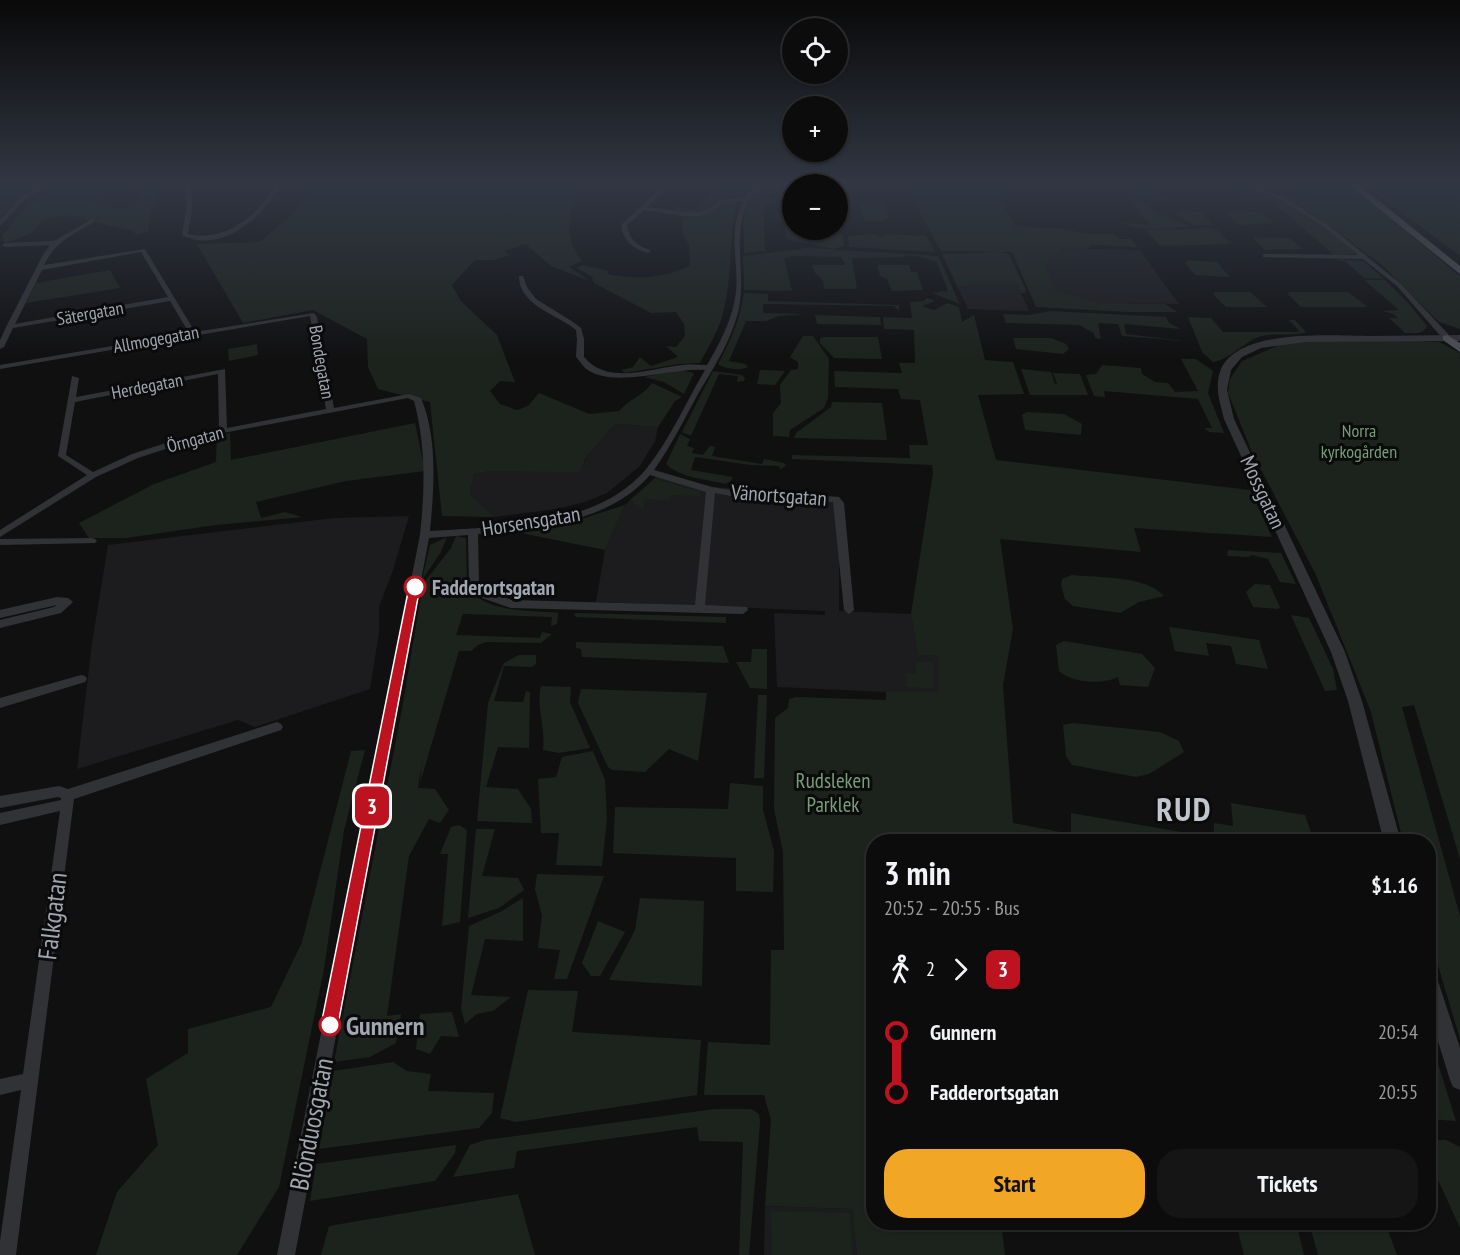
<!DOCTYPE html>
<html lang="en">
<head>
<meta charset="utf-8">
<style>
  body { margin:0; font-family:"PT Sans Narrow",sans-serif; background:#151516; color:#f1f3f6; height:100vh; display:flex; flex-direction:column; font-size:22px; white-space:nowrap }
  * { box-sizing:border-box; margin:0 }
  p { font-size:20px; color:#9a9b9d }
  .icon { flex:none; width:33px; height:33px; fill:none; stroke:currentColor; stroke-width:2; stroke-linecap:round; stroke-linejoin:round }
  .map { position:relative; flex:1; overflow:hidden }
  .panel { position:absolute; left:866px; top:834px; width:570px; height:396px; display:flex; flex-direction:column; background:#0c0c0d; border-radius:24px; box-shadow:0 2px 4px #0004,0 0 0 2px #2c2c2e }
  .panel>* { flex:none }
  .badge { padding:0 12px; border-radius:9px; font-size:21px; line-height:39px }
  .buttons { position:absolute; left:782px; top:18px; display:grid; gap:12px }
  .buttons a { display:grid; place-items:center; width:66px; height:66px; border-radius:50%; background:#0c0c0d; box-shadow:0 2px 4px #0004,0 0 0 2px #2c2c2e; font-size:30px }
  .map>.badge { position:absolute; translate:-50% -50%; box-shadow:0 0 0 3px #fff }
  .legs { display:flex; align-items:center; gap:9px; height:66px; padding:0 18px; font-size:20px }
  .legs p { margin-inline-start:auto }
  .headline { display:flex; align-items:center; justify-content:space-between; height:102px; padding:0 18px }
  h1 { font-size:33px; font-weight:700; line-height:45px }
  .button { display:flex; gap:12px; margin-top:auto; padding:12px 18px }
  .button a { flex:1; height:69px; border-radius:24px; background:#f2a626; color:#111; font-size:24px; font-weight:700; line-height:69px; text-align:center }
  .button a+a { background:#151516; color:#f1f3f6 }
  ul { padding:0 18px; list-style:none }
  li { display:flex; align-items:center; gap:21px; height:60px; font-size:22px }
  li i { display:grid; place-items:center; width:9px; height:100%; margin:0 8px; background:currentColor }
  li i::after { content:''; width:15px; height:15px; margin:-8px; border:4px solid; border-radius:50%; background:#0c0c0d }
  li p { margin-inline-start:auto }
  li:first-child i { background:linear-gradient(#0000 50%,currentColor 0) }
  li:last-child i { background:linear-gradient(currentColor 50%,#0000 0) }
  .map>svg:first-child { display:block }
  .built { fill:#1c1c1e }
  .green { fill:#1c231d; fill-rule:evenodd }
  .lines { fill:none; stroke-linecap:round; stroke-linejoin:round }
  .minor { fill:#313236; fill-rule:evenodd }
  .tertiary { fill:#313236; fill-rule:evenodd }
  .primary { fill:#4d4f55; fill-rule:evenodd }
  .line-1 { fill:#bd1220; stroke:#fff; stroke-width:1.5 }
  .stop-1-dot { fill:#fff; stroke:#bd1220; stroke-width:3 }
  .labels { text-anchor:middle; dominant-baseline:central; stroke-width:6; stroke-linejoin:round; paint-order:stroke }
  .far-street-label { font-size:18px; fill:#a0a6b2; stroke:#0b0b0c }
  .far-park-label { font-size:18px; fill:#779e78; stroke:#0b0b0c }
  .street-label { font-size:21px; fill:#a0a6b2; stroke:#0b0b0c }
  .stop-label { font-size:21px; font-weight:bold; fill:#a0a6b2; stroke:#0b0b0c; text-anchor:start }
  .park-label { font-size:21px; fill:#779e78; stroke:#0b0b0c }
  .near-street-label { font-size:26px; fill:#a0a6b2; stroke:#0b0b0c }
  .near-stop-label { font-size:26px; font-weight:bold; fill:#a0a6b2; stroke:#0b0b0c; text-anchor:start }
  .near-district-label { font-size:33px; font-weight:bold; letter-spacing:1.5px; fill:#c1c5ce; stroke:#0b0b0c }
</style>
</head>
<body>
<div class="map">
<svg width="1460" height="1255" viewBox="0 0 1460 1255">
  <rect width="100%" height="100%" fill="#101011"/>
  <path class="built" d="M1063,248L1140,250L1179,304L1099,303L1056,292L1045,268L1049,260Z
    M976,284H1017L1029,311L968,309L958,288Z
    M615,424L658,427L655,441L640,466L607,493L585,502L556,509L494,517L470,494L474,474L490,471L530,470L585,462L587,456Z
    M661,472L711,487L779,491L839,497V611L911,614L918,654L939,655L940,692H886L777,687L774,613L825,615V611L596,602L605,550L625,505Z
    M409,516L393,570L379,607V633L370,689L255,727L238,720L77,769L92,643L108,545L334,518Z
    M765,1206L852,1209L857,1255H764Z"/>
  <path class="green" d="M7,184H41L14,202L0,218V189Z
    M56,184H149L158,196L157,203L152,205L148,232L136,235L133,231L68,215L43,221L30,234L5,243L2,236C18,215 33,198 56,184ZM140,189L143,201L117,211L119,208L98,205L92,201L106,194Z
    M311,184H600L584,185C573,199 566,222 571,240C572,247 578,254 582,261L569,267L590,281L551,266L526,244L504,251L509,255L495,260H475L452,285L461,301L497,335L515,382L500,381L490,391L500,404L517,410L528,406L539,393L589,414L619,411C629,399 643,396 652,383L682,397L675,401L658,427L615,424L587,456L579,472L490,471L474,474L470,494L494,517L442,516L430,402L378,389L368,367L367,339L313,310L243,323L197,244L260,242L298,209Z
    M716,184H754L742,195L719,198C702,216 695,213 671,211L675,207L695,209L714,192Z
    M765,184H779V188H774L775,194H766V198H776V204H763L765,249L768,251L744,253C744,226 739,200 765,184Z
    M904,184H1006L1002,186L1010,200L1000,201L1015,226L1066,229L1086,234H1114L1119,239H1131L1138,247L1092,245L1087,249L1063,248L1049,260L1045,267L1056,291L1099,303L1165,304L1177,312H1127L1036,307L1012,252L941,251Z
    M1228,184C1258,184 1340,231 1355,254L1334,255L1274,203L1265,199H1270L1258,194H1239Z
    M1247,184H1348L1460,276V329L1439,322L1382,265L1326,223L1298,205L1269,191L1290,197L1307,194L1296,187L1270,185L1261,189Z
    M1363,184H1460V256Z
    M1120,187C1140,187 1151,183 1165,199L1135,200L1130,198Z
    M724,199L737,202C728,238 733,276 723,313C719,330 708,348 700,363L679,364L625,373L622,370L633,367L640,357L651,366L678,357L666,346L676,347L685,336L684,324L676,312L651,313L594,283L592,277L577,268L582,265L609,271L607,274C641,280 658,279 690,266L689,245L682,233L683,218L710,212Z
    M1142,202L1154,212L1190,226C1170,229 1138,232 1120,222L1150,225L1132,203Z
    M859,204H885L888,214H882L889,215L888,218L881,221H864Z
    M1180,211L1201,212L1213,225H1194L1176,215Z
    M1227,211L1260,212L1274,223L1242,225L1237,223L1225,212Z
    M792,212V230H833L843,235L844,246L834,249L786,239L784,214Z
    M1200,227L1216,229L1231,244L1165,246L1159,245L1146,230L1202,229Z
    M875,234L882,237L885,234L926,236L935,252L849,247L848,236Z
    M1254,237L1289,238L1303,249L1265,250L1254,240Z
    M807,248L938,256L960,304L932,293L948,291L937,262L922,257L903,255L904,257L852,258L857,289H824L823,280L815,273L812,265H846L841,257L791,256L784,258L792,291L744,290L743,256Z
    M1000,252L1009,254L1026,290L1024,293H1021L1017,284H976L958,288L942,254Z
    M1336,259L1364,261L1384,279L1364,278L1346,262Z
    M1189,260L1217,262L1230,277L1195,275L1185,263Z
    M877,265H909L911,272H917L923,290L892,291L887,279L880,276Z
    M110,270L120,288L26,303L36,283Z
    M1364,280H1385L1410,305L1427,326C1423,335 1414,333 1405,333L1389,318H1398L1393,314L1382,311L1399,310Z
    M1215,292H1250L1267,307H1226L1213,294Z
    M1290,292H1348L1368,307H1301L1287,293Z
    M744,293L768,294V301L899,305V311L894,306L763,304V313L806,314L779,316L766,321H746L729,361L745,364L748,367C741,371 724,369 718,364C731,340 740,320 744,293Z
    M927,298L935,301L922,306L934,310L948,303L959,307L962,322L974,315L985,360L1013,362L1024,394L978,395L996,460L1250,490L1272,537L1134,528L1141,552L1000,539L1013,629L1003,685L1013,823L1071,834V813L1205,836L1214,831V823L1233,826L1231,803L1305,815L1314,841L873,842V1222L1001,1223L1005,1255H857L852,1209L765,1206L771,1120L764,1095H704L708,1042L770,1045L771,950H784L783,852L774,809L775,718L788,708L789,699L796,697L886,700V692H939V655H918L911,614L933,473L932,465L792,459V455L910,458L909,445H928L920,400L901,399L898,389L835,387L834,371L902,373L899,363H915L914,330L884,329L883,317L912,318L910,302L923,301Z
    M1051,311L1166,317L1169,323L1181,329L1124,324L1126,334L1185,341L1122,336L1118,324L1098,323L1101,339L1095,338L1094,333L1079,325L1006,323L1003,314L1028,315Z
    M815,315L880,317L881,325L817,324Z
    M1188,317L1211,318L1223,332H1300L1289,320H1295L1306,332C1288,338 1267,330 1250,341C1241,347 1223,362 1213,362L1202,352Z
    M803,336H813L829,359L828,398L824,408L790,430L789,437L773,436V413L781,403L780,385L791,370L798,369V362L790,357Z
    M824,337H878L882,359L834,358L820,343V338Z
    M1013,338H1051L1066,344L1069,349L1063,354L1016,349Z
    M1390,340L1439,342L1460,353V859L1414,705L1402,707L1460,916V1039L1428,932V842L1403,841L1371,712L1316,575L1252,452L1228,393L1230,379L1242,361L1280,345L1315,341Z
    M257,344L258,355L229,361L228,349Z
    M1181,359H1196L1213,371L1208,393L1224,433L1209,432L1204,428H1212L1198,399L1104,391L1105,397L1094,396L1086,375L1096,374L1102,365L1141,368L1142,374L1155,382L1168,383L1175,392L1198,391Z
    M1021,369L1051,372L1055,384H1057L1053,373L1080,374L1088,395H1030Z
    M680,370L694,373L684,394L664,382L644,377Z
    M760,370L785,371L775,385L757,384Z
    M713,371L742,375L745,378L744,381L737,382L738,376L719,374L691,436L682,432Z
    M832,402L882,403L887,440L794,438L796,433L831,407Z
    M1027,412L1064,414L1082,424L1081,435L1025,430L1022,415Z
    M415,423L425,471L346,481L256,502L261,518L285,512L302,517L216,525L126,538H89L79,523L154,484L216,462L217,436L230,433L231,460Z
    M680,434L690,439L687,446L694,448L692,453L703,455L710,446L715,447L712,456L762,464L764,459L784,463L786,466L780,469L779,466L750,465L695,457L691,470L733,477L731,481L725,484C706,479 680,478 666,464Z
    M655,479L700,492L701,496L670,495L669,500L645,499L643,511L630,500Z
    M625,505L605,550L521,533L572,522Z
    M456,536L466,538L467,589C491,613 526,610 558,613L557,624L551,626L552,617L463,614L456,635L540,638L542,632L552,634L541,643L486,642L478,645L471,651H459L420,783L422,762L418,788L435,789L449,810L440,823L429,819L409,856L387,1016L401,1014L396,1043L370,1057L334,1062L402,709L423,584L451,548Z
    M447,537L441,552L422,580L430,545Z
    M1228,550L1281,553L1296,584L1280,582L1268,559L1252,555L1248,557L1227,556Z
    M1072,575C1099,578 1145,575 1164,596L1139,602L1120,613L1073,606L1065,599L1061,585L1062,579Z
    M1255,584L1270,585L1280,607L1278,609L1253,607L1246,592Z
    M577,613L726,617V623L576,617L574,614Z
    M1291,615L1309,618L1333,669L1337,690L1325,691Z
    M1169,627L1259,640L1268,669L1236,664L1231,646L1206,643L1209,656L1175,651Z
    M1064,641L1142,654L1155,668L1148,687L1120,685L1118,677C1102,685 1072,683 1059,671L1056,645Z
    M576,642L723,646L729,663L582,657L581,649L576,648Z
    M752,649H767V689L750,688L736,662H751Z
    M519,655H536V664L532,667L504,666L494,701L523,702L526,691L530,692L529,748L498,747L486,787L518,789L531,809L532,823L477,821L488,703L504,663Z
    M915,662H934L933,688L907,687L906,673L917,674Z
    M541,686L571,687L570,702L590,748L559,753L543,750C546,727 536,709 541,686Z
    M581,689L707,693L698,761L669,749L645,772L612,770L608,767L578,703Z
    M758,695H767L764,778H754Z
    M1073,723L1160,732L1179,741L1184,752L1149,774L1136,777L1072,765L1066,756L1063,725Z
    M365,750L344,830L324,969L279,1187L237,1255H96L117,1192L158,1145L146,1079L188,1053V1029L271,1007L302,942L351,751Z
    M593,751L605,780L607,819L602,866L556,865L559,833H541L538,779L556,777L562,757Z
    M730,783L763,786V810L774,851L773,892L736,891V858L613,853L615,807L728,809Z
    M459,825L467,830L460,922L442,926L448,854H440L451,827Z
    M476,829H495L482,876L518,878L524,890L499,908L468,918Z
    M537,874L604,876L567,979H554L560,950L538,948L542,916L535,889Z
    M523,898V941L485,939L471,995L511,997L493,1011L477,1014L465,1024L461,1009L469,926L500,912Z
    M640,898L704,901L702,986L609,980L635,930Z
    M598,921L625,932L600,976H591L582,963Z
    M528,990L578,991L572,1032L701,1040L697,1095L516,1122L500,1118Z
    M452,1012L459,1037L441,1036L430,1054L416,1049L420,1014Z
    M1428,1032L1456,1121L1428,1119Z
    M393,1062L407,1071L431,1074L428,1091L494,1093L492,1113L479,1128L319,1149L333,1071Z
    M715,1109H751L759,1114L760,1122L749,1255H739L743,1142L699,1141L697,1127L517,1151L514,1168L453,1177L470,1145L485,1140Z
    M1429,1140H1446L1460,1147V1228L1428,1158Z
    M456,1145L455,1153L435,1181L310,1201L316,1164Z
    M518,1194L535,1255H321L329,1226Z
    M771,1211L850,1213L852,1255H772Z
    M1236,1223H1296L1304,1255H1244Z
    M1309,1223H1385L1397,1255H1318Z"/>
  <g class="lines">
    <path class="minor" d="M42,184H48L24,200L0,226V220L20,198Z
      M182,184H187C197,200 190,217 188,234C226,243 258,215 277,184H282C263,216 222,255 182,235C184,218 191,201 182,184Z
      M757,184H763C757,191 750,197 746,206C732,240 748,280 737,316C729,344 713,369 698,394C684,420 671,446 654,470L712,487L736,491L839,497L844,503L854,610L849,614L844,610L833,502L736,497L715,493L705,605L747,607L748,610L743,614L511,608L482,598L469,583L468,535L429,538L295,1255H277L420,535C425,490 426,446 414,401L408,398L223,433L181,444L138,458L96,477L0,537V530L87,475L58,456L72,376L79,378L76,397L225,369L227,428L326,409L310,316L0,369V365L189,333L170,301L13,328L4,347L0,349V340L6,327L44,253L50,245L5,247L2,245L5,243L54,241L92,219L94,220V222C71,236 57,240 44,265L145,249L195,332L314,313L317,317L334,408L409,394L421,398C438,438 434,489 430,531C500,526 598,528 647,468C670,439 686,402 705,370C672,367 611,390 585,368C582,365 579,360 576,357L577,339L576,330C557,314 519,306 519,276H523L527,287L536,299L573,322L581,328L584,339V357C608,386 651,368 683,365C691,364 699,365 707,365C720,343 733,318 736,292C739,263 727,228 744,201L723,203L711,212L699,216H684L644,210L627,225C629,239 637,246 650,250L651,251L648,253C633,249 623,241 621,225L659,190L664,191L647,207L684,212H699L707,210L720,200L745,197ZM141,252L168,297L15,324L42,270ZM218,374L219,430L175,440L132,454L93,472L66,455L75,402ZM650,475L706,492L695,605L512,600L490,592L479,582L478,534C539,528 608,523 650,475Z
      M1240,184H1248L1283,197L1327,224L1401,284L1450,336V340H1444L1397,286L1363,259L1263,257V255L1265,254L1358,255L1323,226L1279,199Z
      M92,538L95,539L97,541L95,543L0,545V539Z
      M57,597L68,598L73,602L61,613L0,628V620L54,607L57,605L0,618V610Z
      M81,675L85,676L87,679L85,682L0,708V698Z
      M277,722L281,724L283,727L281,730L74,799L16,1255H0V1241L21,1090L0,1095V1079L23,1074L60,811L0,825V813L61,800V798L58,797L0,808V796L59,786L68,789Z"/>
    <path class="tertiary" d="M1460,335V341L1307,342L1261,348L1242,357L1231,370L1227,390L1234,419L1345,652L1362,701L1401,842H1384L1348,701L1331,652L1224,419C1220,403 1214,386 1221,369C1240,328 1331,336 1368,336C1399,336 1429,335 1460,335Z
      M1428,969L1435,971L1437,978L1460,1048V1090L1453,1087L1450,1080L1428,1009Z"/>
    <path class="primary" d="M1348,184H1358L1460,266V274Z
      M1447,335L1460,343V352L1443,340V336Z"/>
  </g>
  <linearGradient id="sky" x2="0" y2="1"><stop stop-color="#090909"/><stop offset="0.51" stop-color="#313743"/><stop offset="1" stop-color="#313743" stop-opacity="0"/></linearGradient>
  <rect width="1460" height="360" fill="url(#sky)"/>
  <path class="line-1" d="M415,583L420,587L338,1025L336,1031L330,1033L324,1031L321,1025L409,587Z"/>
  <g class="stop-1-dot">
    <circle cx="415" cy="587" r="10"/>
    <circle cx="330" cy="1025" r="10"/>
  </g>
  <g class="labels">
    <g class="far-street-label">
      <text transform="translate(90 313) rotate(-10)">Sätergatan</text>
      <text transform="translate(156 339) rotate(-10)">Allmogegatan</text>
      <text transform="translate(322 362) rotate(80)">Bondegatan</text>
      <text transform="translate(147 386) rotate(-11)">Herdegatan</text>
      <text transform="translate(195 439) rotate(-15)">Örngatan</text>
    </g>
    <g class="far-park-label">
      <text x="1359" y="430">Norra<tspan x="1359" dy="21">kyrkogården</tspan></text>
    </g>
    <g class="street-label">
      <text transform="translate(1263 492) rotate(65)">Mossgatan</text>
      <text transform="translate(779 495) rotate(4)">Vänortsgatan</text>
      <text transform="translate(531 521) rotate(-9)">Horsensgatan</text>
    </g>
    <g class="stop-label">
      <text x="432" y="587">Fadderortsgatan</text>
    </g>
    <g class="park-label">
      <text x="833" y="780">Rudsleken<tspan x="833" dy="24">Parklek</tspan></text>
    </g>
    <g class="near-street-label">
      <text transform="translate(52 916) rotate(-83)">Falkgatan</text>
      <text transform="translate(311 1124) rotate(-79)">Blönduosgatan</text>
    </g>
    <g class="near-stop-label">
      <text x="346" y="1025">Gunnern</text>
    </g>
    <g class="near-district-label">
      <text x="1184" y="808">RUD</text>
    </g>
  </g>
</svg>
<div class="buttons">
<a><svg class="icon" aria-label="locate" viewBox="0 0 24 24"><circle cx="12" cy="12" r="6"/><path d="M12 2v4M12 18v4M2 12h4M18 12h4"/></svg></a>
<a>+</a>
<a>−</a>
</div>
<b class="badge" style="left:372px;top:806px;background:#bd1220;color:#fff">3</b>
<section class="panel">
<div class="headline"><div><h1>3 min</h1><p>20:52 – 20:55 · Bus</p></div><b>$1.16</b></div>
<div class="legs"><svg class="icon" aria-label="walk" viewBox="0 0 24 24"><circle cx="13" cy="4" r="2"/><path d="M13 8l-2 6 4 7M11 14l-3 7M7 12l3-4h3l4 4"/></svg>2<svg class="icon" aria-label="forward" viewBox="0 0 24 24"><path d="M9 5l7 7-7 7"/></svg><b class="badge" style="background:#bd1220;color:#fff">3</b></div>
<ul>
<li><i style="color:#bd1220"></i><b>Gunnern</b><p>20:54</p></li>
<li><i style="color:#bd1220"></i><b>Fadderortsgatan</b><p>20:55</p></li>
</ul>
<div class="button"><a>Start</a><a>Tickets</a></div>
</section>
</div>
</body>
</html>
